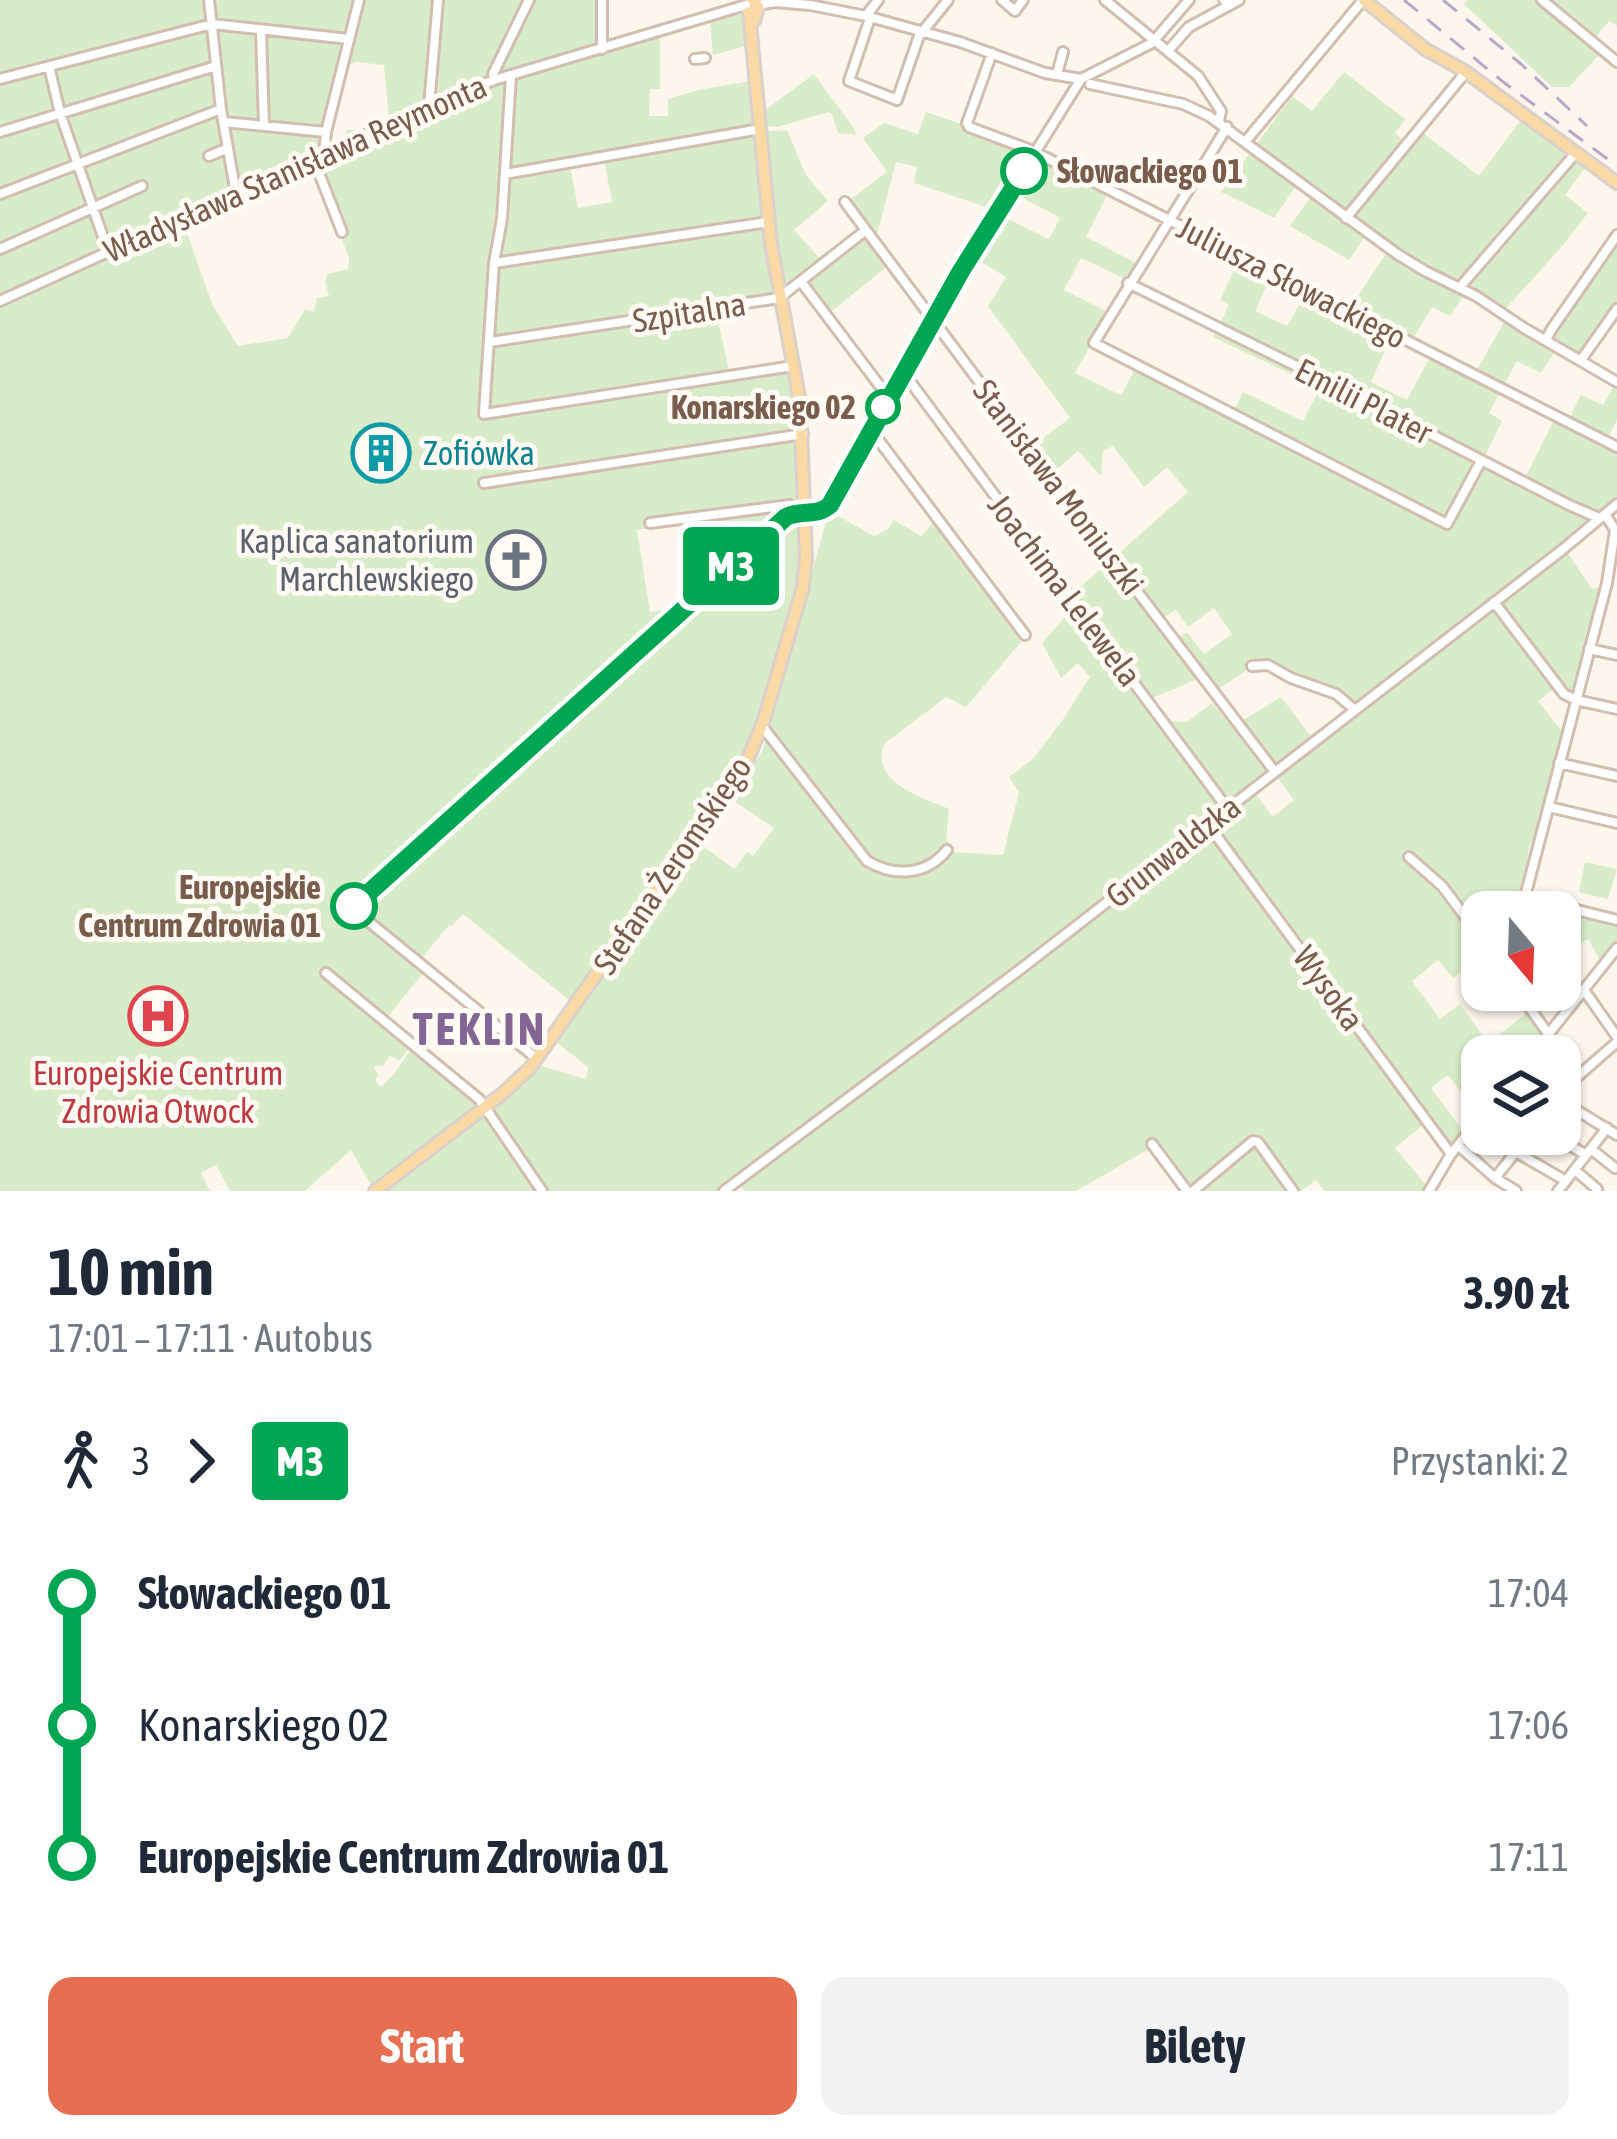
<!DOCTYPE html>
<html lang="pl">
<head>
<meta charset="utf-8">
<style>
  body { margin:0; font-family:"Asap Condensed",sans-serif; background:#f2f2f3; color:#1f2937; height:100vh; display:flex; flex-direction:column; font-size:45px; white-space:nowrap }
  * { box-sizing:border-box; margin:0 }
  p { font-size:39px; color:#747a83 }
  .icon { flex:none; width:66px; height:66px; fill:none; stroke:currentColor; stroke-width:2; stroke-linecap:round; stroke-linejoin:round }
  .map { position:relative; height:1191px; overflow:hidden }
  .sheet { display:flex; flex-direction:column; background:#fff; flex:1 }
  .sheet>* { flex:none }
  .badge { padding:0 24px; border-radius:9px; font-size:42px; line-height:78px }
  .needle { width:78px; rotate:161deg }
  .buttons { position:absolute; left:1461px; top:891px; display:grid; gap:24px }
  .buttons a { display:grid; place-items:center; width:120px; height:120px; border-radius:24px; background:#fff; box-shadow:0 3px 9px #0004; font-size:60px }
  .map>.badge { position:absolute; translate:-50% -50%; box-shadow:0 0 0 6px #fff }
  .legs { display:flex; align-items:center; gap:18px; height:132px; padding:0 48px; font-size:39px }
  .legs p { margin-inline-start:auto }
  .head { display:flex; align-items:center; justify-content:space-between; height:204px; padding:0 48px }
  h1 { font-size:66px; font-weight:700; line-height:90px }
  .cta { display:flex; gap:24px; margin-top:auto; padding:24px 48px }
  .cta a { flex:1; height:138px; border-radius:24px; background:#e76f51; color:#fff; font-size:48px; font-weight:700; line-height:138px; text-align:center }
  .cta a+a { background:#f2f2f3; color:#1f2937 }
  ul { padding:0 48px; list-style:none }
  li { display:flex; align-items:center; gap:42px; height:132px; font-size:45px }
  li i { display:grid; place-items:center; width:18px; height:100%; margin:0 15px; background:currentColor }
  li i::after { content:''; width:30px; height:30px; margin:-15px; border:9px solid; border-radius:50%; background:#fff }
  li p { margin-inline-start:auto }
  li:first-child i { background:linear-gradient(#0000 50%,currentColor 0) }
  li:last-child i { background:linear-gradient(currentColor 50%,#0000 0) }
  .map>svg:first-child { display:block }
  .green { fill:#d8ecc9; fill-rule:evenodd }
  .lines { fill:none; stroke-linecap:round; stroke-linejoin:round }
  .minor-casing { stroke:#d1beb0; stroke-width:14 }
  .major-casing { stroke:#dad1cd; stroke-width:16 }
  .minor { stroke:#fff; stroke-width:8 }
  .major { stroke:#fbd9a5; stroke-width:10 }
  .rail { stroke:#b9a8c9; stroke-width:3; stroke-dasharray:18 12; stroke-linecap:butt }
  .line-1-casing { stroke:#fff; stroke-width:27 }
  .line-1 { stroke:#00a651; stroke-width:18 }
  .stop-1-dot { fill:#fff; stroke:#00a651; stroke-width:6 }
  .labels { text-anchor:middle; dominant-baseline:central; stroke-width:10; stroke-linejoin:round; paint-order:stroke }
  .street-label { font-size:33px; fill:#7a5c4d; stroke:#fffaf3 }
  .stop-label { font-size:33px; font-weight:bold; fill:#7a5c4d; stroke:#fffaf3; text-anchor:end }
  .culture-label { font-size:33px; fill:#0d838f; stroke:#fffaf3; text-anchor:start }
  .worship-label { font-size:33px; fill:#5b616d; stroke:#fffaf3; text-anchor:end }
  .health-label { font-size:33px; fill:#be3a42; stroke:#fffaf3 }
  .district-label { font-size:45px; font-weight:bold; letter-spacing:3px; fill:#846695; stroke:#fffaf3 }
</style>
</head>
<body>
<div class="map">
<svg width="1617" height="1191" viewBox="0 0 1617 1191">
  <rect width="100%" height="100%" fill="#fdf6ec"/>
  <path class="green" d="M0,0H600L601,52L660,36V89H650L649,116H668V99L698,90L751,81L756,132L787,130L806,175L828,201L794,230L823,262L862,231L843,205L887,172L863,138L884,123L918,134L926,112L961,124L1031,153L995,210L914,183L917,167L896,162L874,246L890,264L827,315L804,284L775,303L716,312L731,379L789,371L800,443L802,567L753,743L573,1003L463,914L452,926L449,925L421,959L428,967L381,1025L409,1048L399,1061L390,1056L383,1066H374L378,1075L375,1081L381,1087L394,1074L413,1046L481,1103L372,1187L351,1150L305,1191H230L216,1165L201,1173L210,1191H0ZM356,62L384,65L389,118L367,129L347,130L346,137L353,136L328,148L347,66ZM604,159L612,202L578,208L570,165ZM311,167H314L328,203L326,205L334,218L349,258L348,269L328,274L325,282L329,296L317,298L314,312L305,309L288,338L238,346L212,304L183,222ZM715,518L721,552L702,556L706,586L683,607L650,612L637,530Z
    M1467,0H1535L1599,52V55L1569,87H1552L1464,4Z
    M1549,0H1617V26L1609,21L1596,37Z
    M742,14L747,17L746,46L713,55L710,22Z
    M1344,72L1405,119L1395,133L1406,143L1418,129L1479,176L1527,112L1590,161L1565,195L1588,213L1558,251L1500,315L1465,293L1450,316L1432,307L1409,345L1391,337L1371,382L1407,400L1431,355L1473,376L1506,319L1546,342L1614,243L1617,245V304L1580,356L1560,344L1541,373L1517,361L1489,413L1502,421L1483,460L1524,480L1555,418L1567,423L1581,395L1603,405L1615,384L1617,385V420L1605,443L1617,450V502L1563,546L1592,589L1599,587L1571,707L1556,687L1538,701L1564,734L1536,844H1530L1527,857L1533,858L1519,912H1482V983L1478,986L1465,970L1453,978L1438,960L1412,981L1440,1019L1460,1004L1488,1043L1527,1013L1543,1036L1526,1056H1482V1079L1464,1096L1448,1075L1431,1088L1464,1132L1451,1148L1429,1120L1395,1148L1426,1185L1423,1191H1325L1316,1180L1301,1191H1191L1156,1145L1076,1191H744L738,1183L1205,825L1203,823L720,1191H545L490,1110L507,1098L537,1065L586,1079L588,1067L555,1041L646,921L700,844L734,869L747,852L753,856L774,828L731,799L763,750L829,511L874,536L887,530L894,520L921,536L934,522L1021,642L966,707L946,697L884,744C870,783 922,797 949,809L946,839L954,852L1003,855L1019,792L1009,777L1033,759L1064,718L1090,677L1078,663L1061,678L1042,643L1074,607L1068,598L1188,492L1167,467L1144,487L1113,446L1103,451L1101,476L1078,451L1051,474L1031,447L1070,418L988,306L1006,277L973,257L1000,215L1049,239L1060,218L1014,193L1037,158L1108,193L1086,237L1138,264L1128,280L1081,258L1064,290L1109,313L1075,373L1121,395L1136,367L1232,414L1243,392L1303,421L1320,388L1213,337L1229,305L1220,300L1240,258L1272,274L1255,311L1287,326L1307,291L1348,311L1389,249L1366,235L1349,260L1290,226L1310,198L1296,186L1274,218L1221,192L1292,96L1312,111ZM1214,608L1232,634L1204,654L1187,632L1175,640L1161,619L1176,610L1188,627ZM1267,667L1335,696L1352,709L1313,739L1281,697L1232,727L1212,703L1187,722L1157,720L1145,701L1203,677L1214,692L1250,668ZM1275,774L1294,800L1273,817L1253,791Z
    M814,74L853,127L857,135L838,133L832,114L828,112L777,127L765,126L764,111Z
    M1585,862L1617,869L1608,899L1579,892Z
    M1572,912L1617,923V940L1600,960L1588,939L1571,948L1560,928Z
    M485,1114L540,1191H385Z"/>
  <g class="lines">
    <defs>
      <path id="minor" d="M209,0L221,109L236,194
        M1002,0L1015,11L1023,0
        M1105,0L1198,76L1221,111L1219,122
        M1542,0L1617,62
        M758,5L775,2L810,5L866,16L960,42L1045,73L1081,79
        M1228,6L1239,0
        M866,16L878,0
        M870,18L849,81L897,100L919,36L948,0
        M261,30L264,126
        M602,49V0
        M1168,51L1189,27L1228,6L1224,0
        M992,53L967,123L969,127L1031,150L1617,447
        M695,59L705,58
        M49,66L60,113L108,251
        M1057,74L1063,52
        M511,76L502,219L494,263L484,414L793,366
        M0,79L212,24L349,39
        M1081,79L1152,43L1189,0
        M494,80L493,74L529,0
        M1090,84L1183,104L1209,116L1397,254L1425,271L1476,296L1524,328L1617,382
        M429,106L438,0
        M224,122L326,132
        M1227,127L1094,343L1447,524L1481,461
        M0,132L216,66
        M1245,142L1363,0
        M209,156L228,148
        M324,156L326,132L359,0
        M314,160L342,232
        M505,174L760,129
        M0,194L221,109
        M845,202L1069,502L1275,772
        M1346,218L1466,72
        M0,249L142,186
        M494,263L768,222
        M802,283L889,398
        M1128,283L1337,386L1569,505L1599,518
        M1460,287L1575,154
        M0,301L429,106L494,80L746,5
        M1546,340L1551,330L1617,235
        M490,342L779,298L866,230
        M1581,360L1617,309
        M903,372L1227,808
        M871,430L1025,635
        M484,483L803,434
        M650,523L789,505L793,513
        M1494,602L1564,694L1576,700L1617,709
        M1589,649L1617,655
        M1252,666L1268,665L1291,678L1336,694L1355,710
        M762,726L867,861C894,877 926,876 947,850
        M1559,763L1617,776
        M1549,807L1617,823
        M1207,823L1451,1154
        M1409,857L1442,886L1482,939
        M1525,897L1617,920
        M352,908L536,1058
        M350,909L786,517C800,509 817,517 829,505L961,271L1081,79
        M1521,912L1607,583L1615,530L1605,514
        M326,973L480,1100L542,1191
        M1517,990L1549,1035
        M1584,990L1617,1037
        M1531,1056L1617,948
        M1560,1096L1569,1084L1617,1042
        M1560,1100L1617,1135
        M1551,1134L1586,1155
        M1152,1144L1187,1191
        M1458,1145L1495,1178L1516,1191
        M1591,1149L1615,1168
        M1516,1152L1566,1181
        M1575,1170L1597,1189
        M1495,1178L1530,1134
        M724,1191L1022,968L1562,550L1617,504
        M1193,1191L1253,1141L1258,1142L1293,1191
        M1429,1191L1451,1154L1482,1115
        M1558,1191L1607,1128"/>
      <path id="major" d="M753,0L758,7L754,21
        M1364,0L1425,49L1466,72L1617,183
        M375,1191L502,1094L530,1068L747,761L764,720L803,587L806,559L800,402L771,244L749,12"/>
    </defs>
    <use href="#minor" class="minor-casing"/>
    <use href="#major" class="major-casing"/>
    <use href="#minor" class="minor"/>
    <use href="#major" class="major"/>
    <path class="rail" d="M1404,0L1502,81L1617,166
      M1443,0L1521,64L1587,126"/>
  </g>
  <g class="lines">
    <defs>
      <path id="line-1" d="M354,906L786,517C800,509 817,517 830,505L961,271L1024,171"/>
    </defs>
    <use href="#line-1" class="line-1-casing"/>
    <use href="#line-1" class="line-1"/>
  </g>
  <defs>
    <symbol id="building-ring" viewBox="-11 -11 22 22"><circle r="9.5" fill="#fffaf3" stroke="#0f9aa8" stroke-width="1.5"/><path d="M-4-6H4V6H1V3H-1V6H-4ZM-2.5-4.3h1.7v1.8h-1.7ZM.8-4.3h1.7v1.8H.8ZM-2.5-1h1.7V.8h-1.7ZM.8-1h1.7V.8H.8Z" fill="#0f9aa8"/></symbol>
    <symbol id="church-ring" viewBox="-11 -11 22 22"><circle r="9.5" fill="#fffaf3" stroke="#6b7280" stroke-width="1.5"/><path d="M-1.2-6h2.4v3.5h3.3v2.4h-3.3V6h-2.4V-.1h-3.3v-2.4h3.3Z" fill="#6b7280"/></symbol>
    <symbol id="hospital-ring" viewBox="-11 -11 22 22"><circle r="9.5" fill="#fffaf3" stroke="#e0444e" stroke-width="1.5"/><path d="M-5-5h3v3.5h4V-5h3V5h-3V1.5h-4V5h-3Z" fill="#e0444e"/></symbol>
  </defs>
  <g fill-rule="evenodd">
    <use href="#building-ring" x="348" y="420" width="66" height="66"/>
    <use href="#church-ring" x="483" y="527" width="66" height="66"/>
    <use href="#hospital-ring" x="125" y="983" width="66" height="66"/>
  </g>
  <g class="stop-1-dot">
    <circle cx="1024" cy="171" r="21"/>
    <circle cx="883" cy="407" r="15"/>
    <circle cx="354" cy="906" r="21"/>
  </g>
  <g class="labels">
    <g class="street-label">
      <text transform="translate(295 168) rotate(-24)">Władysława Stanisława Reymonta</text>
      <text transform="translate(1292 282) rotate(27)">Juliusza Słowackiego</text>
      <text transform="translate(689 312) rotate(-9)">Szpitalna</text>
      <text transform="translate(1364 401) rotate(27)">Emilii Plater</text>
      <text transform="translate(1059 487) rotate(53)">Stanisława Moniuszki</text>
      <text transform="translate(1065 590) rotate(53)">Joachima Lelewela</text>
      <text transform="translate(1173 851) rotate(-38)">Grunwaldzka</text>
      <text transform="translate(672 865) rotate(-56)">Stefana Żeromskiego</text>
      <text transform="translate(1329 988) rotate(54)">Wysoka</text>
    </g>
    <g class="stop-label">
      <text x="1057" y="171" text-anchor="start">Słowackiego 01</text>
      <text x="856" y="407">Konarskiego 02</text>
      <text x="321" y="887">Europejskie<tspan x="321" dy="38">Centrum Zdrowia 01</tspan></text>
    </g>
    <g class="culture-label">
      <text x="423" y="453">Zofiówka</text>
    </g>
    <g class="worship-label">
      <text x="474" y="541">Kaplica sanatorium<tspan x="474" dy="38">Marchlewskiego</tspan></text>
    </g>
    <g class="health-label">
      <text x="158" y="1073">Europejskie Centrum<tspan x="158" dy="38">Zdrowia Otwock</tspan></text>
    </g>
    <g class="district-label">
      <text x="480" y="1029">TEKLIN</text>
    </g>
  </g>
</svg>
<div class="buttons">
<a><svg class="needle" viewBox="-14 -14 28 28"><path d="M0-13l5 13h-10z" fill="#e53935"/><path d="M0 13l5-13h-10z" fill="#747a83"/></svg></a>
<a><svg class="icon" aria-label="layers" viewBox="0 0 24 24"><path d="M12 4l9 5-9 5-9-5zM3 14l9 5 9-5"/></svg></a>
</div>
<b class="badge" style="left:731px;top:566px;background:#00a651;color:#fff">M3</b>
</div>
<section class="sheet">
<div class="head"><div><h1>10 min</h1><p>17:01 – 17:11 · Autobus</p></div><b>3.90 zł</b></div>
<div class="legs"><svg class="icon" aria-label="walk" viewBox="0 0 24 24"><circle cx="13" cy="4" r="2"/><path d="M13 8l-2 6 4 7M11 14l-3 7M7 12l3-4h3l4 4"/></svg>3<svg class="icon" aria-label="forward" viewBox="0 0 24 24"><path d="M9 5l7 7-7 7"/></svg><b class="badge" style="background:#00a651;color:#fff">M3</b><p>Przystanki: 2</p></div>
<ul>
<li><i style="color:#00a651"></i><b>Słowackiego 01</b><p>17:04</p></li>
<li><i style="color:#00a651"></i><span>Konarskiego 02</span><p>17:06</p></li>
<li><i style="color:#00a651"></i><b>Europejskie Centrum Zdrowia 01</b><p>17:11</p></li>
</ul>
<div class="cta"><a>Start</a><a>Bilety</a></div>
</section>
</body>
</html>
